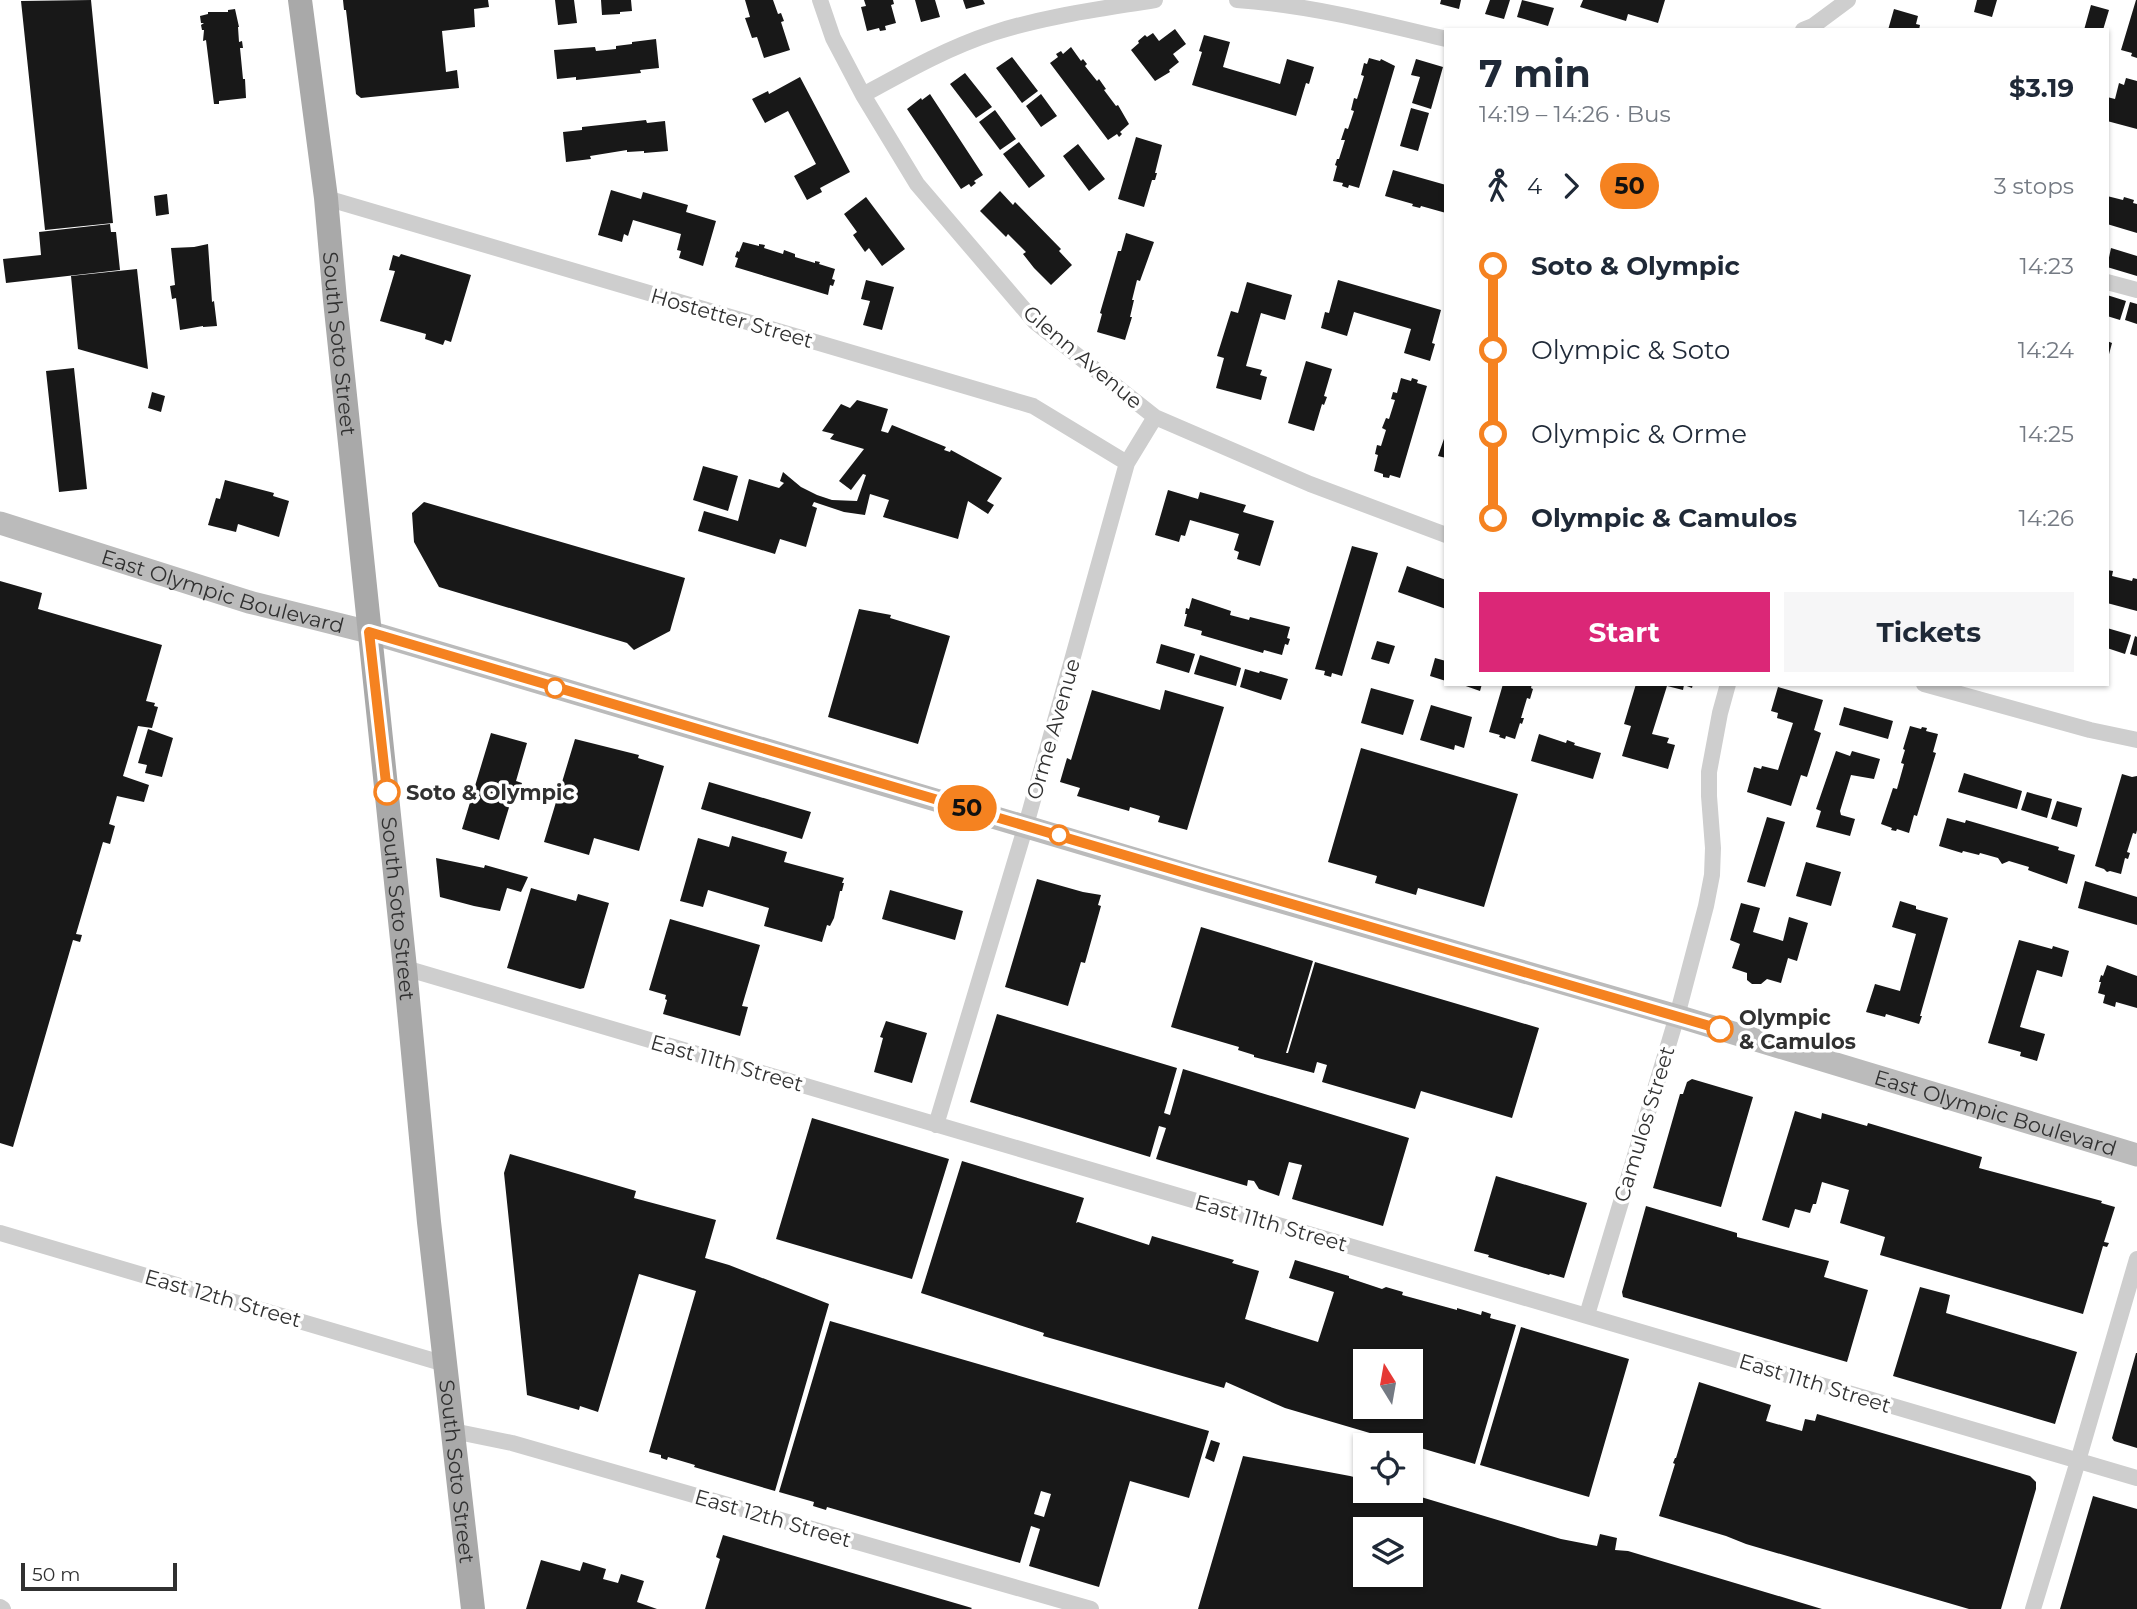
<!DOCTYPE html>
<html lang="en">
<head>
<meta charset="utf-8">
<style>
  body { margin:0; font-family:Montserrat,sans-serif; background:#f6f6f7; color:#1f2937; height:100vh; display:flex; flex-direction:column; font-size:26px; white-space:nowrap }
  * { box-sizing:border-box; margin:0 }
  p { font-size:23px; color:#747a83 }
  .icon { flex:none; width:38px; height:38px; fill:none; stroke:currentColor; stroke-width:2; stroke-linecap:round; stroke-linejoin:round }
  .map { position:relative; flex:1; overflow:hidden }
  .side { position:absolute; left:1444px; top:28px; width:665px; height:658px; display:flex; flex-direction:column; background:#fff; border-radius:0px; box-shadow:0 2px 5px #0004 }
  .side>* { flex:none }
  .badge { padding:0 14px; border-radius:23px; font-size:24px; line-height:46px }
  .needle { width:46px; rotate:349deg }
  .fabs { position:absolute; left:1353px; top:1349px; display:grid; gap:14px }
  .fabs a { display:grid; place-items:center; width:70px; height:70px; border-radius:0px; background:#fff; box-shadow:0 2px 5px #0004; font-size:35px }
  .scale { position:absolute; left:21px; bottom:18px; width:156px; box-sizing:border-box; padding-left:7px; border:4px solid #313131; border-top:0; font-size:19px; line-height:24px; white-space:nowrap; color:#313131; -webkit-text-stroke:5px #fff; paint-order:stroke }
  .map>.badge { position:absolute; translate:-50% -50%; box-shadow:0 0 0 4px #fff }
  .legs { display:flex; align-items:center; gap:10px; height:77px; padding:0 35px; font-size:23px }
  .legs p { margin-inline-start:auto }
  .overview { display:flex; align-items:center; justify-content:space-between; height:119px; padding:0 35px }
  h1 { font-size:38px; font-weight:700; line-height:52px }
  .primary-button { display:flex; gap:14px; margin-top:auto; padding:14px 35px }
  .primary-button a { flex:1; height:80px; border-radius:0px; background:#db2777; color:#fff; font-size:28px; font-weight:700; line-height:80px; text-align:center }
  .primary-button a+a { background:#f6f6f7; color:#1f2937 }
  ul { padding:0 35px; list-style:none }
  li { display:flex; align-items:center; gap:24px; height:84px; font-size:26px }
  li i { display:grid; place-items:center; width:10px; height:100%; margin:0 9px; background:currentColor }
  li i::after { content:''; width:18px; height:18px; margin:-9px; border:5px solid; border-radius:50%; background:#fff }
  li p { margin-inline-start:auto }
  li:first-child i { background:linear-gradient(#0000 50%,currentColor 0) }
  li:last-child i { background:linear-gradient(currentColor 50%,#0000 0) }
  .map>svg:first-child { display:block }
  .building { fill:#181818; fill-rule:evenodd }
  .lines { fill:none; stroke-linecap:round; stroke-linejoin:round }
  .street { stroke:#cecece; stroke-width:16 }
  .secondary { stroke:#bbb; stroke-width:23 }
  .primary { stroke:#a9a9a9; stroke-width:24 }
  .line-1-casing { stroke:#fff; stroke-width:16 }
  .line-1 { stroke:#f58220; stroke-width:10 }
  .stop-1-dot { fill:#fff; stroke:#f58220; stroke-width:3.5 }
  .labels { text-anchor:middle; dominant-baseline:central; stroke-width:7; stroke-linejoin:round; paint-order:stroke }
  .street-label { font-size:21px; fill:#313131; stroke:#fff }
  .stop-label { font-size:21px; font-weight:bold; fill:#313131; stroke:#fff; text-anchor:start }
</style>
</head>
<body>
<div class="map">
<svg width="2137" height="1609" viewBox="0 0 2137 1609">
  <rect width="100%" height="100%" fill="#fff"/>
  <path class="building" d="M91,0L113,223L45,230L21,1Z
    M343,0H488L489,7L474,9L475,27L442,31L446,72L457,70L459,88L361,98L356,94L346,10H344Z
    M555,0H574L577,23L558,25Z
    M601,0H631L632,11L620,12V14L602,15Z
    M745,0H773L778,14L781,13L784,21L781,22L790,50L764,58L757,37L752,38L745,18L750,17Z
    M864,0H893L894,4L891,5L896,23L885,26L886,30L880,31L879,28L867,31L861,7L866,6Z
    M915,0H935L940,17L921,22Z
    M963,0H983L985,4L966,9Z
    M1441,0H1461L1459,9L1440,4Z
    M1490,0H1510L1504,19L1485,14Z
    M1522,0L1554,8L1548,26L1517,17Z
    M1583,0H1665L1658,23L1628,14L1626,21L1580,7Z
    M1977,0H1997L1992,17L1974,12Z
    M2136,0H2137V58L2131,56L2132,53L2121,50Z
    M2091,5L2109,10L2103,30H2084Z
    M235,9L239,27H238L239,42L242,41L243,48H240L243,79H245L246,98L219,101V104H214L206,40L203,41L204,30H202L201,25L204,23H201L200,16L208,14V12H228V10Z
    M1894,9L1918,16L1916,24L1920,25L1919,30H1888Z
    M1175,29L1186,44L1173,54L1179,62L1169,70L1170,72L1155,81L1131,50L1139,43L1138,41L1145,35L1147,37L1153,33L1159,41Z
    M1204,35L1230,42L1223,67L1280,84L1287,59L1314,67L1309,84L1306,83L1296,116L1192,85L1202,52L1199,51Z
    M656,39L659,68L640,70L641,73L576,80V77L557,79L554,50L595,47L596,51L616,49V46L632,44V42Z
    M1071,47L1081,61L1083,59L1087,64L1085,66L1097,81L1099,79L1106,89L1104,90L1116,106L1118,105L1129,124L1120,132L1122,134L1119,137L1117,134L1108,140L1050,63L1058,57L1056,54L1061,51L1063,54Z
    M1012,57L1038,91L1022,103L996,68Z
    M1369,58L1380,61L1381,59L1395,66L1359,188L1349,185L1348,188L1342,186L1343,183L1333,181L1337,166L1335,165L1337,159H1339L1345,140H1341L1345,128L1348,129L1354,111L1351,110L1354,98L1357,99L1364,76L1361,75L1364,63L1367,64Z
    M1416,59L1443,67L1431,109L1412,103L1420,77L1411,75Z
    M965,73L992,107L976,118L950,84Z
    M800,77L850,172L820,188L822,192L807,200L794,176L816,164L788,111L765,123L752,99L768,91L769,94Z
    M2126,78L2137,81V129L2107,121V97L2115,99L2119,83L2124,85Z
    M930,94L983,175L974,181L976,183L971,187L969,184L961,189L907,109L921,98L922,100Z
    M1041,94L1057,116L1041,127L1026,106Z
    M1411,108L1429,113L1418,151L1400,146Z
    M995,110L1016,139L1000,150L979,122Z
    M646,120L647,123L665,121L668,151L644,153V151L627,152V150L590,156L591,159L566,162L563,132L582,130V127Z
    M1136,137L1162,145L1155,173H1157L1155,180H1152L1144,207L1118,199Z
    M1019,142L1045,176L1029,188L1003,154Z
    M1078,144L1105,179L1089,191L1063,156Z
    M1393,170L1446,185V213L1421,206L1420,208L1412,206L1413,204L1385,196Z
    M611,190L641,199L643,192L688,205L686,212L716,221L703,266L679,258L681,251L677,250L681,234L633,220L628,236L624,234L622,242L598,235Z
    M1000,191L1013,205L1015,202L1061,249L1059,251L1072,265L1051,285L1034,268L1023,254L1026,252L1008,234L1006,237L980,211Z
    M167,194L169,214L156,216L154,196Z
    M2107,196L2123,200L2124,197L2134,200L2133,203L2137,204V233L2107,224Z
    M866,197L905,249L882,266L869,248L865,252L853,235L857,232L844,214Z
    M110,224L111,232H116L120,270L6,283L3,259L41,255L39,232Z
    M1126,233L1154,242L1140,281L1137,280L1132,300H1134L1130,317H1132L1125,340L1097,332L1102,314L1100,313L1118,251H1121Z
    M743,242L759,246V244L765,245L764,248L783,254L784,250L795,254V257L815,263V261L820,262L819,264L835,269L832,279L835,280L833,286L830,285L828,295L735,267L738,258L735,257L737,251L739,252Z
    M208,244L212,302L214,301L217,326L203,327V326L180,330L176,298L172,299L170,286L175,285L171,248L194,247Z
    M2111,248L2137,256V276L2107,267Z
    M401,254L471,275L451,342L445,340L443,345L425,339L426,334L380,321L395,271L389,270L393,255L399,257Z
    M137,269L148,369L78,349L71,276Z
    M866,280L894,287L882,330L863,325L870,301L861,299Z
    M1338,280L1441,310L1432,343L1435,344L1430,361L1404,353L1411,329L1354,312L1347,336L1321,328L1325,312L1329,313Z
    M1247,282L1292,295L1285,320L1261,313L1246,366L1262,370L1260,375L1267,377L1261,400L1216,388L1224,358L1217,356L1231,311L1238,313Z
    M2107,295L2126,301L2120,320L2107,316Z
    M2130,302L2137,304V324L2125,320Z
    M2107,341L2112,343L2108,358H2107Z
    M1306,361L1332,369L1324,396L1327,397L1324,405L1322,404L1314,431L1288,423Z
    M74,368L87,489L59,492L46,371Z
    M1401,378L1411,381L1412,378L1418,380L1417,383L1427,386L1400,478L1390,475L1389,478L1383,477V474L1374,471L1378,455L1375,454L1377,445L1381,446L1386,430L1382,428L1386,418L1389,419L1395,400L1391,399L1393,392L1397,393Z
    M152,392L165,396L161,412L148,408Z
    M857,400L888,409L881,431L888,433L892,425L946,447L944,450L950,452L951,450L1002,478L987,501L994,505L988,514L968,501L958,539L883,517L889,500L870,494L865,515L844,512L814,502L812,506L817,508L806,547L780,539L775,554L698,531L704,511L738,521L749,479L779,488L784,483L780,481L783,472L801,487L817,495L832,500L857,501L866,475L863,474L851,490L839,481L864,449L830,439L834,434L822,431L841,404L850,408Z
    M1446,433V458L1438,456Z
    M703,466L738,476L728,511L693,500Z
    M225,480L274,493L273,496L289,501L279,537L238,524L236,532L208,525L216,498L220,499Z
    M1168,490L1198,499L1200,492L1246,505L1243,512L1274,521L1260,566L1237,559L1239,552L1234,550L1239,534L1190,520L1185,536L1181,535L1179,542L1155,535Z
    M424,502L685,578L670,631L634,650L627,643L439,587L414,542L412,513Z
    M1352,546L1378,553L1342,676L1332,673L1331,677L1324,675L1325,671L1315,669Z
    M1407,566L1446,580V609L1398,592Z
    M2107,570L2113,571L2112,576L2132,581L2133,578L2137,579V611L2107,603Z
    M0,581L42,593L38,609L162,645L146,701L155,703L154,706L158,707L152,728L138,726L123,776L149,785L144,802L117,796L109,824L115,826L110,844L103,842L76,934L82,935L80,942L73,940L13,1147L0,1143Z
    M1192,598L1231,611L1230,615L1249,620L1250,617L1290,627L1287,638L1290,639L1288,645L1285,644L1282,655L1264,650L1263,653L1201,635L1202,631L1184,626L1187,614H1185L1186,608L1189,609Z
    M859,609L891,615L890,618L950,636L918,744L828,717Z
    M2107,628L2131,635L2125,654L2107,648Z
    M2135,636L2137,637V656L2130,654Z
    M1377,641L1395,646L1389,664L1371,659Z
    M1161,644L1195,654L1189,673L1156,663Z
    M1200,655L1241,668L1236,686L1194,674Z
    M1435,658L1446,661V681L1430,676Z
    M1245,669L1259,673L1260,671L1288,679L1281,700L1240,687Z
    M1460,684H1482L1480,691Z
    M1503,684H1532L1531,688L1533,689L1530,699L1527,698L1521,718H1524L1522,724L1520,723L1515,739L1506,736L1505,739L1499,737L1500,735L1489,732Z
    M1636,684H1693L1692,688L1684,685L1683,690L1667,686L1652,734L1669,738L1667,743L1675,745L1668,769L1622,756L1631,726L1624,724Z
    M1778,687L1823,700L1814,730L1821,733L1807,777L1801,775L1791,806L1747,792L1754,767L1761,769L1762,766L1778,770L1793,723L1777,718L1778,713L1771,711Z
    M1371,688L1414,700L1403,735L1361,723Z
    M1092,690L1160,710L1165,690L1224,707L1187,830L1158,822L1160,816L1130,807L1129,811L1077,796L1080,788L1060,782L1067,758L1071,760Z
    M1431,705L1472,717L1464,748L1455,745L1454,750L1420,740Z
    M1844,707L1893,721L1888,739L1839,725Z
    M1910,726L1921,729L1922,727L1927,728L1926,731L1938,734L1933,752L1936,753L1917,816L1914,815L1909,833L1897,829L1896,831L1891,830L1892,828L1881,824L1893,788L1897,789L1904,764L1901,763L1905,750L1903,749Z
    M148,729L173,738L162,777L145,773L147,765L138,763Z
    M491,733L527,743L516,781L522,783L516,802L511,801L499,840L462,829Z
    M1539,734L1566,743L1567,740L1575,743L1574,745L1601,753L1593,779L1531,761Z
    M575,739L639,755L638,758L664,766L639,851L594,838L589,855L544,842Z
    M1361,748L1518,794L1484,907L1418,888L1416,895L1375,883L1377,876L1328,862Z
    M1836,751L1850,756L1852,751L1880,759L1874,779L1851,775L1840,811L1841,815L1855,819L1850,836L1816,827L1821,811L1816,809Z
    M1964,773L2022,791L2017,809L1958,792Z
    M2122,774L2132,777L2137,776V830L2136,834L2133,833L2127,852L2130,853L2128,859L2125,858L2121,874L2110,871L2107,872L2104,869L2095,866Z
    M709,782L811,812L802,839L701,809Z
    M2027,792L2052,799L2047,818L2021,810Z
    M2057,801L2082,808L2077,827L2051,819Z
    M1767,817L1785,822L1765,887L1747,882Z
    M1947,818L1965,823L1966,820L2059,847L2058,850L2075,855L2067,884L2028,870L2029,867L2009,861L2002,864L1998,858L1980,853L1979,855L1963,851L1962,853L1939,846Z
    M732,836L787,852L784,862L844,878L842,883H844L842,891H840L834,918L830,926L827,925L822,942L764,926L769,908L708,890L703,907L680,901L698,838L729,847Z
    M436,858L484,868L485,865L528,877L521,892L507,888L500,911L474,906L440,897Z
    M1806,862L1841,872L1831,906L1796,896Z
    M1037,879L1083,892L1101,895L1098,905L1101,906L1085,963L1081,962L1068,1006L1005,987Z
    M2085,881L2137,897V925L2078,908Z
    M531,888L576,901L578,894L609,903L584,988L580,989L507,968Z
    M890,890L963,911L955,940L882,919Z
    M1900,901L1916,906V909L1948,918L1920,1016H1922L1919,1024L1886,1014L1885,1017L1866,1012L1875,984L1900,991L1916,934L1892,927Z
    M1741,903L1760,908L1753,932L1783,941L1789,917L1808,923L1797,961L1788,958L1781,983L1767,979L1761,984H1752L1747,980V973L1732,968L1740,944L1730,940Z
    M670,919L760,945L742,1006L748,1007L740,1036L663,1014L667,1000L665,999L666,995L649,990Z
    M1201,927L1313,961L1286,1053H1288L1315,962L1539,1028L1512,1118L1421,1091L1415,1109L1322,1082L1327,1065L1317,1062L1314,1073L1254,1057V1055L1238,1050L1239,1047L1171,1027Z
    M2019,940L2052,949L2053,946L2069,951L2062,977L2037,970L2020,1027L2045,1034L2037,1061L2020,1056L2021,1052L1988,1043Z
    M2107,965L2137,976V1008L2116,1002L2115,1007L2103,1003L2105,995L2098,993L2101,982H2099L2101,975L2103,976Z
    M997,1014L1177,1068L1164,1113L1170,1115L1183,1069L1409,1138L1383,1226L1292,1199L1302,1165L1289,1162L1279,1196L1259,1189L1254,1181L1248,1180L1247,1186L1156,1159L1166,1128L1159,1126L1150,1157L970,1102Z
    M886,1021L927,1033L912,1083L874,1072L883,1038L880,1037Z
    M1692,1079L1753,1097L1721,1207L1653,1188L1680,1094H1683L1687,1082Z
    M1795,1111L1821,1119L1822,1113L1867,1126L1868,1123L1982,1157L1979,1168L2102,1201L2101,1203L2115,1207L2104,1242L2109,1243L2107,1247L2103,1246L2083,1314L1880,1255L1885,1237L1840,1223L1849,1190L1822,1182L1816,1204H1813L1810,1213L1795,1209L1789,1228L1762,1220Z
    M812,1118L949,1159L912,1279L776,1239Z
    M510,1154L636,1191L634,1198L716,1220L705,1258L729,1265L829,1304L775,1491L694,1467L695,1465L668,1457L667,1460L661,1458V1455L649,1452L696,1291L639,1274L598,1412L580,1406L579,1410L527,1395L504,1173Z
    M962,1161L1084,1198L1076,1223L1078,1222L1149,1245L1152,1236L1234,1260L1232,1263L1259,1271L1245,1319L1318,1342L1334,1292L1289,1278L1295,1260L1349,1276V1278L1382,1289L1386,1287L1403,1292L1402,1295L1457,1310V1308L1481,1315L1482,1311L1491,1314L1490,1318L1516,1325L1475,1464L1285,1408L1226,1382L1224,1388L1043,1336L1044,1333L921,1293ZM1365,1362H1410V1407H1365Z
    M1496,1176L1587,1203L1564,1278L1550,1274L1549,1275L1488,1257L1489,1255L1474,1251Z
    M1646,1206L1737,1233V1237L1829,1261L1824,1277L1868,1290L1847,1362L1623,1297L1622,1292Z
    M1920,1287L1950,1295L1946,1313L2077,1352L2055,1424L1893,1376Z
    M830,1321L1209,1431L1189,1498L1130,1481L1099,1587L1029,1566L1040,1529L1031,1526L1020,1563L827,1507L826,1510L813,1506L814,1502L779,1492ZM1041,1491L1051,1494L1044,1517L1034,1514Z
    M1521,1327L1629,1359L1589,1497L1480,1465Z
    M2136,1353H2137V1448L2114,1441L2112,1438Z
    M1699,1382L1771,1405L1766,1421L1802,1431L1805,1419L1815,1421L1817,1414L2030,1476L2036,1482V1489L2001,1609H1969L1746,1544L1726,1536L1659,1516L1675,1464L1673,1463L1675,1458H1676Z
    M1211,1440L1220,1443L1214,1462L1205,1458Z
    M1243,1456L1350,1476L1365,1480V1491H1401L1561,1539L1597,1546L1600,1534L1617,1538L1615,1550L1628,1551L1822,1609H1198ZM1365,1530H1410V1575H1365Z
    M2093,1496L2137,1509V1609H2060Z
    M723,1535L972,1608L971,1609H705L720,1559L716,1557Z
    M541,1560L580,1571L583,1562L606,1569L603,1579L618,1583L621,1574L644,1581L637,1602L657,1609H526Z"/>
  <g class="lines">
    <path class="street" d="M820,0L833,38L863,95L917,184L1035,322L1155,417L1310,484L1446,535
      M1237,0C1308,5 1376,22 1446,39
      M1803,30L1813,26L1848,0
      M863,95C905,72 947,48 993,33C1045,16 1101,9 1155,0
      M326,198L1033,406L1127,463
      M2107,282L2137,290
      M1924,684L2090,730L2137,740
      M405,968L2137,1478
      M936,1125L1026,825L1127,463L1155,417
      M0,1233L445,1364
      M1587,1315L1677,1016L1706,906L1712,875L1713,848L1709,796V772L1720,713L1728,684
      M453,1431L512,1443L1091,1609
      M0,1607L3,1609
      M2033,1609L2078,1461L2137,1259"/>
    <path class="secondary" id="s1" d="M0,523L249,602L369,632L1202,879L1677,1016L2137,1155"/>
    <path class="primary" id="s2" d="M300,0L326,198L335,300L405,968L429,1222L473,1609"/>
  </g>
  <g class="lines">
    <defs>
      <path id="line-1" d="M387,792L369,632L1202,878L1720,1029"/>
    </defs>
    <use href="#line-1" class="line-1-casing"/>
    <use href="#line-1" class="line-1"/>
  </g>
  <g class="stop-1-dot">
    <circle cx="555" cy="688" r="9"/>
    <circle cx="387" cy="792" r="12"/>
    <circle cx="1059" cy="835" r="9"/>
    <circle cx="1720" cy="1029" r="12"/>
  </g>
  <g class="labels">
    <g class="street-label">
      <text transform="translate(732 318) rotate(16)">Hostetter Street</text>
      <text stroke="none"><textPath href="#s2" startOffset="346">South Soto Street</textPath></text>
      <text transform="translate(1083 357) rotate(40)">Glenn Avenue</text>
      <text stroke="none"><textPath href="#s1" startOffset="233">East Olympic Boulevard</textPath></text>
      <text transform="translate(1053 729) rotate(-74)">Orme Avenue</text>
      <text stroke="none"><textPath href="#s2" startOffset="914">South Soto Street</textPath></text>
      <text transform="translate(727 1063) rotate(16)">East 11th Street</text>
      <text stroke="none"><textPath href="#s1" startOffset="2081">East Olympic Boulevard</textPath></text>
      <text transform="translate(1644 1124) rotate(-73)">Camulos Street</text>
      <text transform="translate(1271 1223) rotate(16)">East 11th Street</text>
      <text transform="translate(223 1298) rotate(16)">East 12th Street</text>
      <text transform="translate(1815 1383) rotate(17)">East 11th Street</text>
      <text stroke="none"><textPath href="#s2" startOffset="1480">South Soto Street</textPath></text>
      <text transform="translate(773 1518) rotate(16)">East 12th Street</text>
    </g>
    <g class="stop-label">
      <text x="406" y="792">Soto &amp; Olympic</text>
      <text x="1739" y="1017">Olympic<tspan x="1739" dy="24">&amp; Camulos</tspan></text>
    </g>
  </g>
</svg>
<div class="fabs">
<a><svg class="needle" viewBox="-14 -14 28 28"><path d="M0-13l5 13h-10z" fill="#e53935"/><path d="M0 13l5-13h-10z" fill="#747a83"/></svg></a>
<a><svg class="icon" aria-label="locate" viewBox="0 0 24 24"><circle cx="12" cy="12" r="6"/><path d="M12 2v4M12 18v4M2 12h4M18 12h4"/></svg></a>
<a><svg class="icon" aria-label="layers" viewBox="0 0 24 24"><path d="M12 4l9 5-9 5-9-5zM3 14l9 5 9-5"/></svg></a>
</div>
<div class="scale">50 m</div>
<b class="badge" style="left:967px;top:808px;background:#f58220;color:#111">50</b>
<section class="side">
<div class="overview"><div><h1>7 min</h1><p>14:19 – 14:26 · Bus</p></div><b>$3.19</b></div>
<div class="legs"><svg class="icon" aria-label="walk" viewBox="0 0 24 24"><circle cx="13" cy="4" r="2"/><path d="M13 8l-2 6 4 7M11 14l-3 7M7 12l3-4h3l4 4"/></svg>4<svg class="icon" aria-label="forward" viewBox="0 0 24 24"><path d="M9 5l7 7-7 7"/></svg><b class="badge" style="background:#f58220;color:#111">50</b><p>3 stops</p></div>
<ul>
<li><i style="color:#f58220"></i><b>Soto &amp; Olympic</b><p>14:23</p></li>
<li><i style="color:#f58220"></i><span>Olympic &amp; Soto</span><p>14:24</p></li>
<li><i style="color:#f58220"></i><span>Olympic &amp; Orme</span><p>14:25</p></li>
<li><i style="color:#f58220"></i><b>Olympic &amp; Camulos</b><p>14:26</p></li>
</ul>
<div class="primary-button"><a>Start</a><a>Tickets</a></div>
</section>
</div>
</body>
</html>
